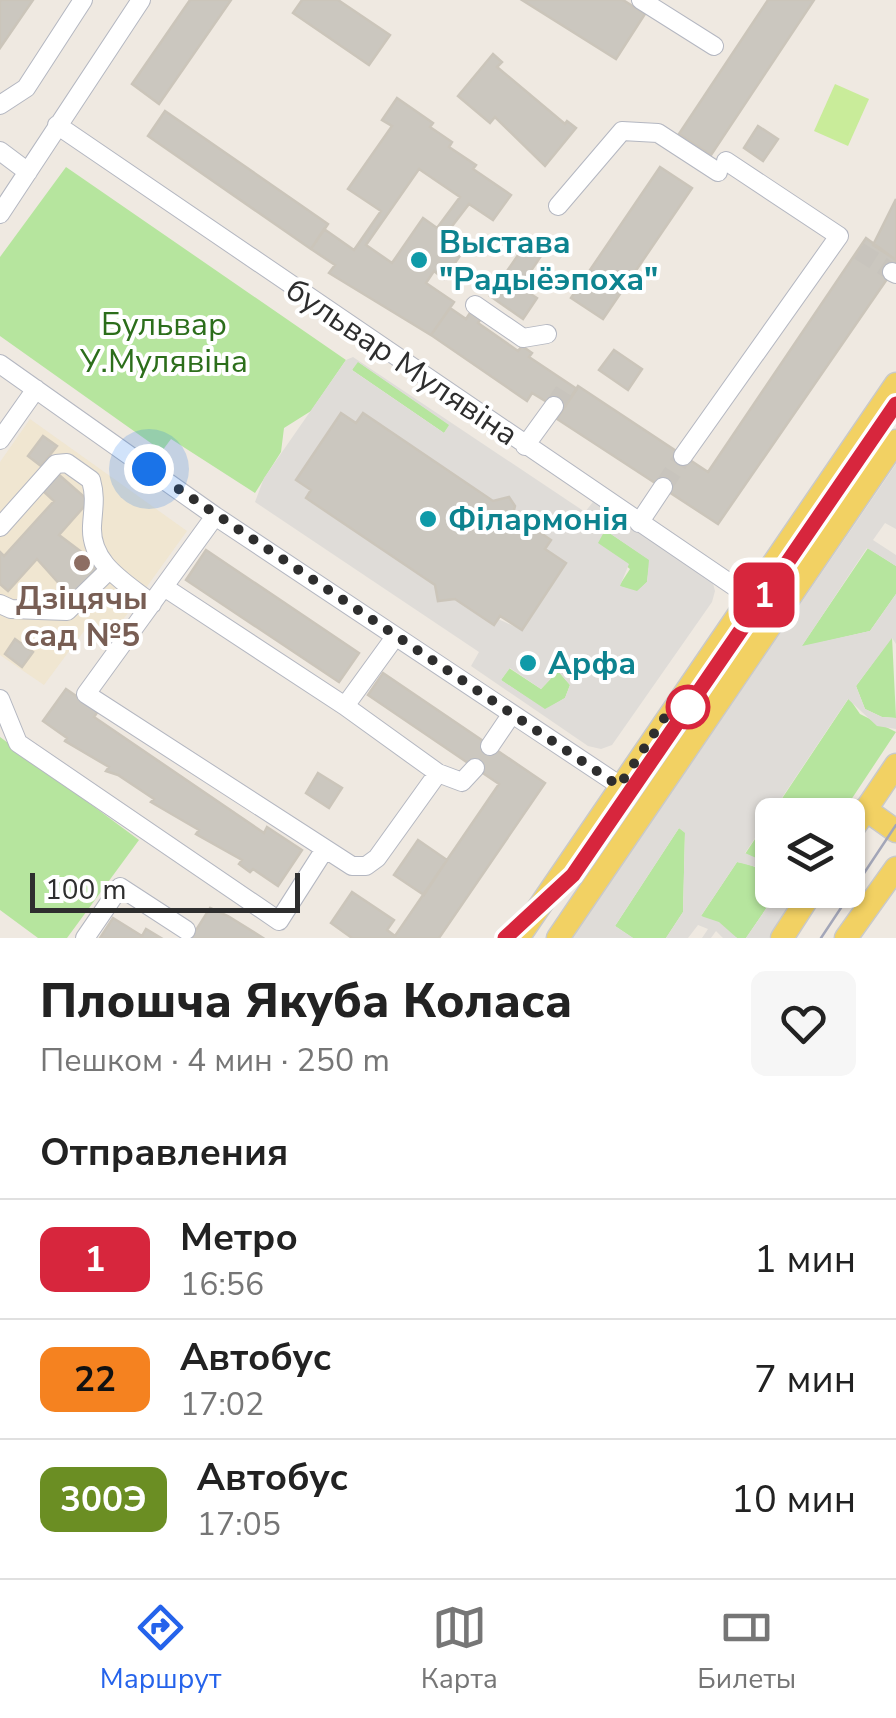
<!DOCTYPE html>
<html lang="ru">
<head>
<meta charset="utf-8">
<style>
  body { margin:0; font-family:"Nunito Sans",sans-serif; background:#f6f6f6; color:#222; height:100vh; display:flex; flex-direction:column; font-size:38px; white-space:nowrap }
  * { box-sizing:border-box; margin:0 }
  p { font-size:32px; color:#767676 }
  .icon { flex:none; width:55px; height:55px; fill:none; stroke:currentColor; stroke-width:2; stroke-linecap:round; stroke-linejoin:round }
  .map { position:relative; height:938px; overflow:hidden }
  .sheet { display:flex; flex-direction:column; background:#fff; flex:1 }
  .sheet>* { flex:none }
  .badge { padding:0 20px; border-radius:15px; font-size:35px; line-height:65px }
  .fabs { position:absolute; left:755px; top:798px; display:grid; gap:20px }
  .fabs a { display:grid; place-items:center; width:110px; height:110px; border-radius:15px; background:#fff; box-shadow:0 2px 8px #0004; font-size:50px }
  .scale { position:absolute; left:30px; bottom:25px; width:270px; box-sizing:border-box; padding-left:10px; border:5px solid #2e2e2e; border-top:0; font-size:28px; line-height:35px; white-space:nowrap; color:#2e2e2e; -webkit-text-stroke:8px #fff; paint-order:stroke }
  .you { position:absolute; width:50px; height:50px; margin:-25px; border:8px solid #fff; border-radius:50%; background:#1a73e8; box-shadow:0 0 0 15px #1a73e833 }
  .map>.badge { position:absolute; translate:-50% -50%; box-shadow:0 0 0 5px #fff }
  h2 { padding:0 40px; font-size:38px; line-height:90px }
  .round { display:grid; place-items:center; flex:none; width:105px; height:105px; border-radius:15px; background:#f6f6f6 }
  .overview { display:flex; align-items:center; justify-content:space-between; height:170px; padding:0 40px }
  h1 { font-size:48px; font-weight:800; line-height:75px }
  ul { padding:0; list-style:none }
  li { display:flex; align-items:center; gap:30px; height:120px; padding:0 40px; border-top:2px solid #e0e0e0 }
  li div { flex:1 }
  li b { display:block; font-size:38px }
  li em { font-style:normal }
  li .badge { min-width:110px; font-weight:700; text-align:center }
  .menu { display:flex; justify-content:space-around; align-items:center; height:140px; border-top:2px solid #e0e0e0; background:#fff; font-size:28px; color:#767676 }
  .menu a { display:grid; justify-items:center; gap:5px }
  .menu .selected { color:#2563eb }
  .map>svg:first-child { display:block }
  .education { fill:#f0e6d1 }
  .green { fill:#b6e59e }
  .pitch { fill:#c9ec9a }
  .plaza { fill:#dfdcd8; fill-rule:evenodd }
  .building { fill:#cbc7bf; stroke:#cbc5ba; stroke-width:2.5; fill-rule:evenodd }
  .lines { fill:none; stroke-linecap:round; stroke-linejoin:round }
  .minor-tunnel { stroke:#c8c4bd; stroke-width:18; stroke-dasharray:18 9; stroke-linecap:butt }
  .minor-casing { stroke:#b4b7c1; stroke-width:20 }
  .major-casing { stroke:#c9c9c9; stroke-width:25 }
  .minor { stroke:#fff; stroke-width:18 }
  .major { stroke:#f2d163; stroke-width:22 }
  .tram { stroke:#a3a6b8; stroke-width:2.5 }
  .line-casing { stroke:#fff; stroke-width:22 }
  .line { stroke:#d7263d; stroke-width:15 }
  .walk { stroke:#2e2e2e; stroke-width:10; stroke-dasharray:0 18 }
  .culture-dot { fill:#0f9aa8; stroke:#fff; stroke-width:4 }
  .education-dot { fill:#8d6e63; stroke:#fff; stroke-width:4 }
  .stop-dot { fill:#fff; stroke:#d7263d; stroke-width:5 }
  .labels { text-anchor:middle; dominant-baseline:central; stroke-width:8; stroke-linejoin:round; paint-order:stroke }
  .culture-label { font-size:32px; font-weight:bold; fill:#0d838f; stroke:#fff; text-anchor:start }
  .park-label { font-size:32px; fill:#2c6e1b; stroke:#fff }
  .street-label { font-size:32px; fill:#2e2e2e; stroke:#fff }
  .education-label { font-size:32px; font-weight:bold; fill:#785e54; stroke:#fff }
</style>
</head>
<body>
<div class="map">
<svg width="896" height="938" viewBox="0 0 896 938">
  <rect width="100%" height="100%" fill="#efe9e1"/>
  <path class="education" d="M30,419L187,531L104,646L84,631L44,685L0,655V462Z"/>
  <path class="green" d="M66,167L346,360L311,411L284,428L281,452L255,493L171,439L162,451L0,336V257Z
    M357,361L450,425L444,433L352,370Z
    M605,530L650,560L647,582L637,592L619,586L630,569L597,543Z
    M868,548L896,566V594L870,631L801,647Z
    M892,637L896,718L882,717L865,709L856,686Z
    M509,668L541,689L558,671L570,685L565,698L545,710L501,680Z
    M849,698L860,714L896,732L841,815H772V865L745,854Z
    M0,737L139,840L67,938H38L0,910Z
    M679,828L685,832L683,912L666,938H633L615,926Z
    M737,862C761,866 769,874 774,897L746,938H737L701,916Z"/>
  <path class="pitch" d="M835,84L869,99L848,146L814,131Z"/>
  <path class="plaza" d="M353,357L585,512L593,502L712,579L715,591L712,602L612,745L601,749L588,746L471,666L479,652L255,502L264,478L346,360ZM358,362L449,425L444,433L352,370ZM341,414L356,423L363,414L493,501L509,497L515,506L513,514L551,539L545,549L566,564L522,630L455,599L438,602L435,585L306,499L311,490L296,480ZM605,530L649,560L647,582L637,591L620,586L629,564L598,543ZM510,668L541,689L558,671L570,685L565,698L545,709L501,680Z
    M896,464V529L885,523L873,540L896,555V566L867,548L802,646L870,631L896,594V644L892,638L856,686L865,709L882,717L896,718V729L877,726L848,699L745,853L772,865V890H800L769,938H746L774,897L770,879L760,868L737,862L701,916L719,922L737,938H723L716,931L711,938H702L708,929L698,925L688,938H666L683,912L685,833L679,828L615,926L633,938H572Z"/>
  <path class="building" d="M0,0H33L0,48Z
    M190,0H231L159,104L132,84Z
    M302,0H338L390,35L369,65L293,13Z
    M522,0H623L645,14L616,59Z
    M768,0H814L711,155L679,134Z
    M493,54L502,62L497,67L565,124L567,121L576,128L545,166L495,117L490,123L458,96Z
    M397,98L433,123L430,127L452,142L449,147L476,165L473,169L511,195L493,220L469,204L446,234L466,247L444,279L434,271L426,283L454,302L431,335L329,273L335,265L311,249L324,229L354,250L381,211L348,189L392,126L382,120ZM419,169L460,197L437,228L423,218L392,263L366,245Z
    M165,111L328,224L311,249L148,136Z
    M758,126L778,139L763,161L744,148Z
    M660,167L692,188L603,319L571,298Z
    M896,199V260L873,245Z
    M866,238L896,260V266L718,524L557,419L578,386L708,472Z
    M527,242L543,253L520,287L537,298L523,319L490,296Z
    M450,308L466,319L472,310L482,317L478,323L518,351L522,346L532,353L529,357L577,389L562,411L532,393L527,401L431,335Z
    M614,350L642,369L628,390L599,370Z
    M341,413L356,423L363,413L493,501L509,497L515,506L513,514L551,540L545,549L566,563L522,630L500,616L494,625L455,599L438,601L435,585L306,498L311,490L296,480Z
    M43,436L57,446L41,466L28,456Z
    M58,474L89,501L59,535L100,566L71,597L37,559L8,591L0,584V552L4,556L54,501L43,491Z
    M206,550L359,653L339,682L186,580Z
    M15,639L33,652L22,667L5,654Z
    M383,673L545,783L439,938H352L331,923L352,892L394,920L387,930L395,936L499,784L368,695Z
    M66,689L98,711L94,717L264,833L267,827L302,850L278,886L253,869L250,872L239,864L242,860L196,834L199,830L151,802L154,799L118,775L106,771L109,767L65,741L67,738L43,721Z
    M318,773L342,788L329,808L306,793Z
    M418,840L447,860L424,895L394,875Z
    M210,908L228,916L263,938H191Z
    M113,918L142,936L146,929L161,938H100Z"/>
  <g class="lines">
    <path class="minor-tunnel" d="M859,251L892,272
      M554,406L568,384
      M663,487L683,456"/>
    <defs>
      <path id="minor" d="M641,0L714,46
        M0,105L26,88L83,0
        M57,125L747,595
        M0,151L28,172
        M558,206L622,131L658,133L718,172
        M0,214L141,0
        M892,272L896,274
        M475,305L523,338L547,334
        M0,364L215,516L619,785
        M0,440L36,389
        M525,446L554,406
        M683,456L839,236L726,161
        M215,516L86,694L352,866H366L377,858L438,773L462,782L475,768
        M639,523L663,487
        M0,527L56,464L67,463L91,480C96,498 93,508 92,526C90,565 127,583 152,604
        M164,587L345,706L438,773
        M0,604L11,609L67,611L108,571
        M0,699L18,743L279,921L325,849
        M345,706L395,637
        M490,746L511,715
        M85,938L120,887L186,930"/>
      <path id="major" d="M865,809L896,831
        M848,836L896,765
        M518,938L896,384
        M558,938L896,441
        M782,938L813,890
        M846,938L896,868"/>
    </defs>
    <use href="#minor" class="minor-casing"/>
    <use href="#major" class="major-casing"/>
    <use href="#minor" class="minor"/>
    <use href="#major" class="major"/>
    <path class="tram" d="M821,938L896,825"/>
  </g>
  <g class="lines">
    <defs>
      <path id="line" d="M505,938L573,875L896,404"/>
    </defs>
    <use href="#line" class="line-casing"/>
    <use href="#line" class="line"/>
    <path class="walk" d="M149,469L619,786L677,699L688,707"/>
  </g>
  <g class="culture-dot">
    <circle cx="419" cy="260" r="10"/>
    <circle cx="428" cy="519" r="10"/>
    <circle cx="528" cy="663" r="10"/>
  </g>
  <circle class="education-dot" cx="82" cy="563" r="10"/>
  <circle class="stop-dot" cx="688" cy="707" r="20"/>
  <g class="labels">
    <g class="culture-label">
      <text x="439" y="242">Выстава<tspan x="439" dy="37">"Радыёэпоха"</tspan></text>
      <text x="448" y="519">Філармонія</text>
      <text x="548" y="663">Арфа</text>
    </g>
    <g class="park-label">
      <text x="164" y="324">Бульвар<tspan x="164" dy="37">У.Мулявіна</tspan></text>
    </g>
    <g class="street-label">
      <text transform="translate(402 362) rotate(34)">бульвар Мулявіна</text>
    </g>
    <g class="education-label">
      <text x="82" y="598">Дзіцячы<tspan x="82" dy="37">сад №5</tspan></text>
    </g>
  </g>
</svg>
<div class="fabs">
<a><svg class="icon" aria-label="layers" viewBox="0 0 24 24"><path d="M12 4l9 5-9 5-9-5zM3 14l9 5 9-5"/></svg></a>
</div>
<div class="scale">100 m</div>
<div class="you" style="left:149px;top:469px"></div>
<b class="badge" style="left:764px;top:595px;background:#d7263d;color:#fff">1</b>
</div>
<section class="sheet">
<div class="overview"><div><h1>Плошча Якуба Коласа</h1><p>Пешком · 4 мин · 250 m</p></div><a class="round"><svg class="icon" aria-label="heart" viewBox="0 0 24 24"><path d="M12 20l-8-8c-3-5 5-10 8-4 3-6 11-1 8 4z"/></svg></a></div>
<h2>Отправления</h2>
<ul>
<li><span class="badge" style="background:#d7263d;color:#fff">1</span><div><b>Метро</b><p>16:56</p></div><em>1 мин</em></li>
<li><span class="badge" style="background:#f58220;color:#111">22</span><div><b>Автобус</b><p>17:02</p></div><em>7 мин</em></li>
<li><span class="badge" style="background:#6b8e23;color:#fff">300Э</span><div><b>Автобус</b><p>17:05</p></div><em>10 мин</em></li>
</ul>
</section>
<nav class="menu">
<a class="selected"><svg class="icon" aria-label="directions" viewBox="0 0 24 24"><path d="M12 3l9 9-9 9-9-9zM9 14v-3h6M13 9l2 2-2 2"/></svg>Маршрут</a>
<a><svg class="icon" aria-label="map" viewBox="0 0 24 24"><path d="M3 6l6-2 6 2 6-2v14l-6 2-6-2-6 2zM9 4v14M15 6v14"/></svg>Карта</a>
<a><svg class="icon" aria-label="tickets" viewBox="0 0 24 24"><path d="M3 7h18v10H3zM15 7v10"/></svg>Билеты</a>
</nav>
</body>
</html>
